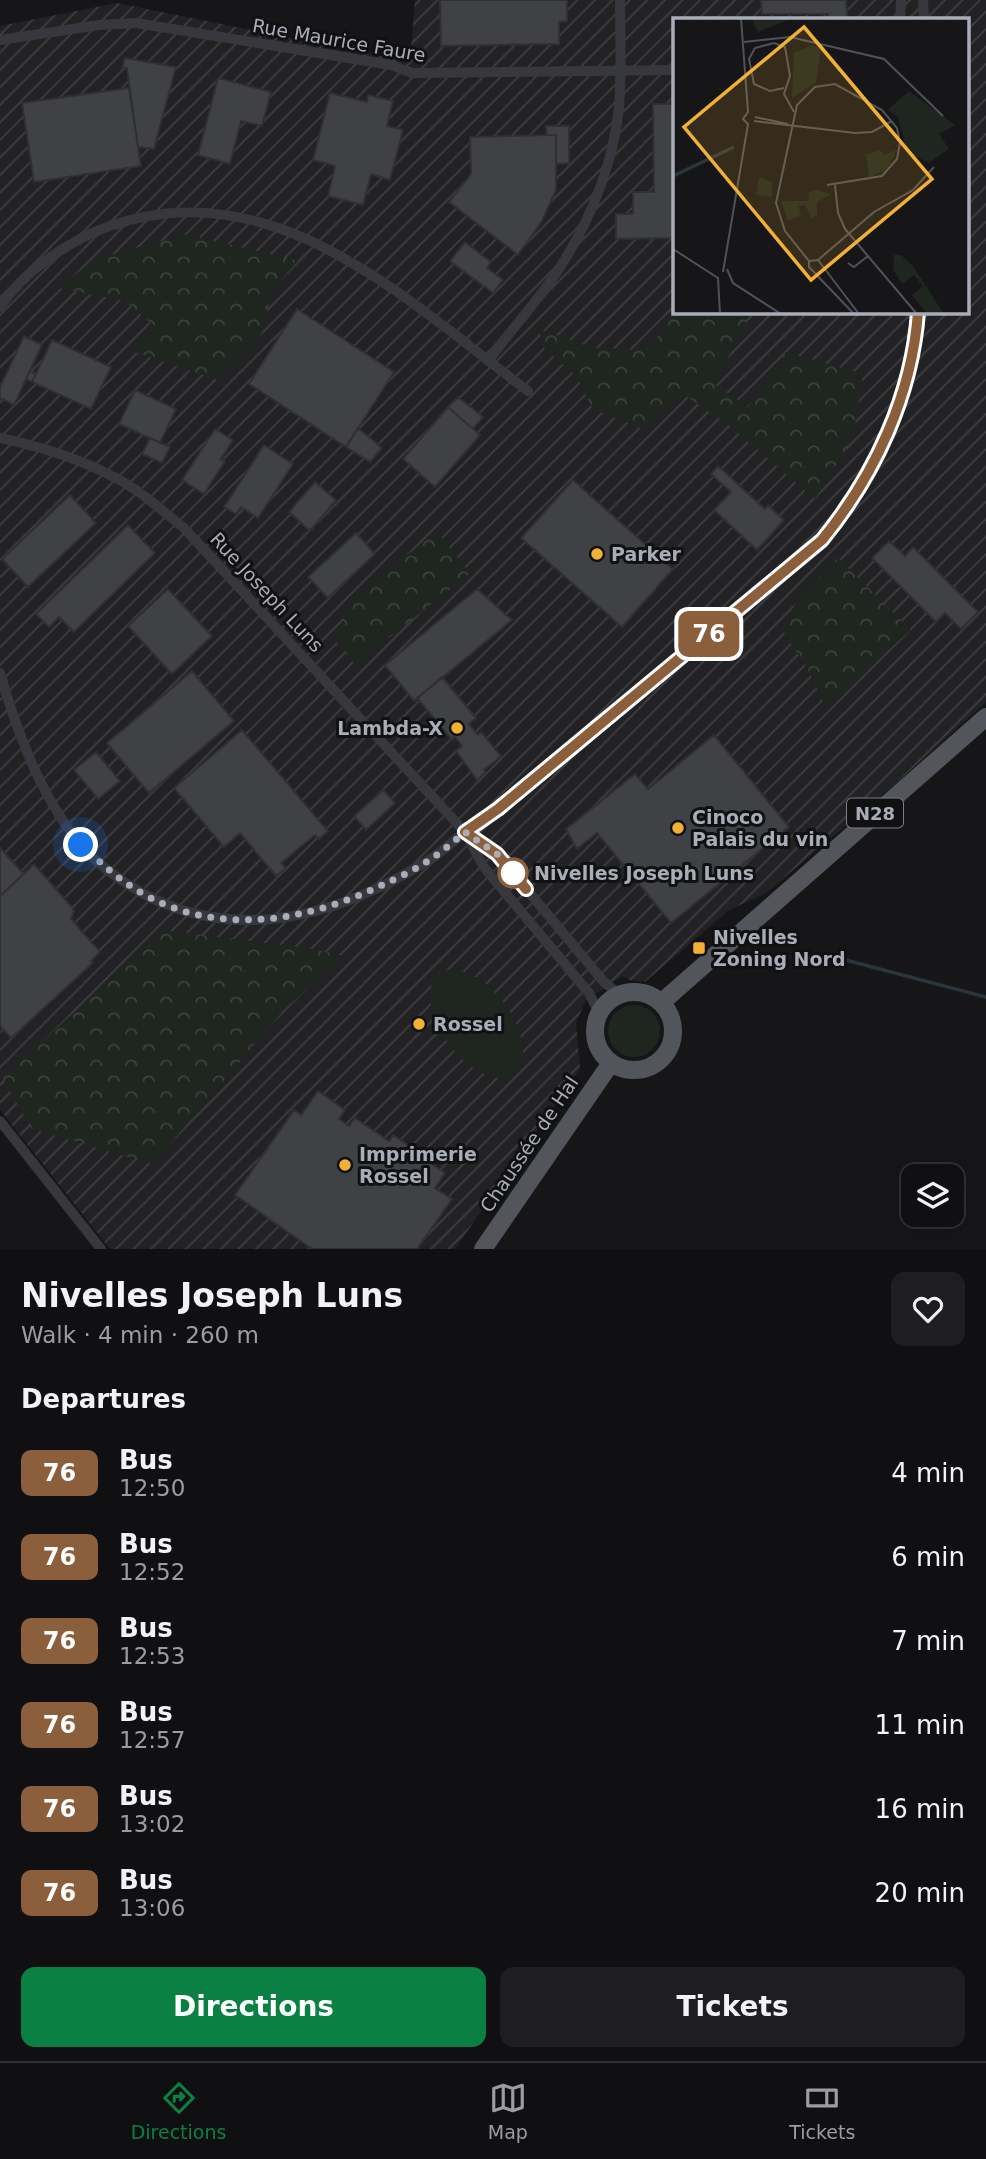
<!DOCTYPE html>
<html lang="en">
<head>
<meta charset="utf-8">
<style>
  body { margin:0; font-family:"DejaVu Sans",sans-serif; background:#1e1e20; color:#f1f3f6; height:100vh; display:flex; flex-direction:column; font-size:26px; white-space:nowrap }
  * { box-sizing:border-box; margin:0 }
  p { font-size:23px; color:#9c9d9f }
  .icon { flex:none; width:38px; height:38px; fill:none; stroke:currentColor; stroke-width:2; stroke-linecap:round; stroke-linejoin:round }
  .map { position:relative; height:1249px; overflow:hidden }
  .details { display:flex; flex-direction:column; background:#101012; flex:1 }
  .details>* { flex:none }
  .badge { padding:0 14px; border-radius:10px; font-size:24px; line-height:46px }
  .buttons { position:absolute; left:901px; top:1164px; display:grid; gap:14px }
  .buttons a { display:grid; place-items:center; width:63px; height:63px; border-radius:14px; background:#101012; box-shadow:0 7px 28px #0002,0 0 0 2px #303032; font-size:35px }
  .you { position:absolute; width:35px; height:35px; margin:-18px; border:5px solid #fff; border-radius:50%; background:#1a73e8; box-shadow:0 0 0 10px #1a73e833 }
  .map>.badge { position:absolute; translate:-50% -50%; box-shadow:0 0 0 4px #fff }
  h2 { padding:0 21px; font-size:26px; line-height:63px }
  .round { display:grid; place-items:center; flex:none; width:74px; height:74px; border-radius:14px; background:#1e1e20 }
  .overview { display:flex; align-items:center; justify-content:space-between; height:119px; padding:0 21px }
  h1 { font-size:33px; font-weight:600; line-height:52px }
  .cta { display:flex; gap:14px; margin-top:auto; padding:14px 21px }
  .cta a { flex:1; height:80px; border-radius:14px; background:#0b8043; color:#fff; font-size:28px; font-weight:600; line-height:80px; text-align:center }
  .cta a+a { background:#1e1e20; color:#f1f3f6 }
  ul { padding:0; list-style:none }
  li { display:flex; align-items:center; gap:21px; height:84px; padding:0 21px }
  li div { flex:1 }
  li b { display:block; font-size:26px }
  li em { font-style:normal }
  li .badge { min-width:77px; font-weight:700; text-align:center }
  .dock { display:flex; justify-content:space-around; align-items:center; height:98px; border-top:2px solid #303032; background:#101012; font-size:19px; color:#9c9d9f }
  .dock a { display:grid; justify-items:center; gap:4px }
  .dock .selected { color:#0b8043 }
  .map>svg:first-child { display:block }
  .industrial { fill:url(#industrial-furrows); fill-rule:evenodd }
  .grass { fill:#1e261f }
  .forest { fill:url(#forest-crowns) }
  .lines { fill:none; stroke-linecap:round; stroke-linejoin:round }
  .stream { stroke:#2c353c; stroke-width:3.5 }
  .building { fill:#404145; stroke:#303034; stroke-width:2 }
  .minor { stroke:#37383d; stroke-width:10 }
  .primary { stroke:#53555c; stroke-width:18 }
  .line-casing { stroke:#fff; stroke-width:16 }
  .line { stroke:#8b5e3c; stroke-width:10 }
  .walk { stroke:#a8adb8; stroke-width:7; stroke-dasharray:0 12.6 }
  .poi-dot { fill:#f2b134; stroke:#111113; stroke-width:2.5 }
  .stop-dot { fill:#fff; stroke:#8b5e3c; stroke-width:3.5 }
  .labels { text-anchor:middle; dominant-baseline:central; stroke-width:6; stroke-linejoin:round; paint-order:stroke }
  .shield { fill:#111113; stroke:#7b7e86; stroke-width:2 }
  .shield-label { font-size:18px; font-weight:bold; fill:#a8adb8 }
  .street-label { font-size:19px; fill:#a8adb8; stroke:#111113 }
  .poi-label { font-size:19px; font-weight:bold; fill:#a8adb8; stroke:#111113; text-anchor:start }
  .stop-label { font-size:19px; font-weight:bold; fill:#a8adb8; stroke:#111113; text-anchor:start }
  .inset-river { fill:none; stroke:#2c353c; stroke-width:3.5 }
  .inset-road { fill:none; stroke:#505258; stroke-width:2 }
  .view { fill:#f2b134; fill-opacity:0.15; stroke:#f2b134; stroke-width:3.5 }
  .inset-edge { fill:none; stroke:#a8adb8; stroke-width:3.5 }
</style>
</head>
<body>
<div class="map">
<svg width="986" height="1249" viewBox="0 0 986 1249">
  <defs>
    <pattern id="industrial-furrows" width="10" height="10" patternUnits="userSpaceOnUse" patternTransform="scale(1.75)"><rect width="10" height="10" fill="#222225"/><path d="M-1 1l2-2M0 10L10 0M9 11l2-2" fill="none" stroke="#3f3f43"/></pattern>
    <pattern id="forest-crowns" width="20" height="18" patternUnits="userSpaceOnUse" patternTransform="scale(1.75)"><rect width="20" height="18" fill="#1e261f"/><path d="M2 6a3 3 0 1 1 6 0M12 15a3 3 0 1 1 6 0" fill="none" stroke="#3c433d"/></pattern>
  </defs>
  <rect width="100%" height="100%" fill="#161618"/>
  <path class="industrial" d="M415,0H986V702L895,784L766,893L729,910L645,982L629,980L623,976L586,1000L576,1023L580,1069L455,1249H110L0,1110V26L117,3L410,62ZM674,19H967V312H674Z"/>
  <path class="grass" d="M453,969C462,971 471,973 479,979C504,995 540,1047 514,1075C472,1095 407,1006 439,972Z
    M608 1031a26 26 0 1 1 52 0a26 26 0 1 1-52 0Z"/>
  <path class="forest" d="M187,234L298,261L273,289L259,342L218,380L134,352L153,325L125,301L57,288L95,259Z
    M676,312H743L747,325L713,383L748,407L786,352L863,374L853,438L815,499L730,426L684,395L643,429L593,409L576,376L543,347L539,329L593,348L647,350Z
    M437,532L470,573L355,665L335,640L348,605L391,567Z
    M838,558L911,630L825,706L808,670L783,631L797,599Z
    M164,930L313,949L344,956L284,1010L153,1164L32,1129L2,1078Z"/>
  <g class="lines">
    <path class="stream" d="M823,954L986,997"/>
  </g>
  <path class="building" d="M440,0H567V21L559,22V44L441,46Z
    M761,0H846L847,19H828V14H762Z
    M125,58L176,67L154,149L138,147L127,68H122Z
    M218,78L271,92L262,126L241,121L230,164L198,155Z
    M129,88L141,166L34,182L22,103Z
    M330,93L367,102L368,95L393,101L387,126L403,130L390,180L371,174L363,205L328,196L335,166L313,160Z
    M653,104H674V238L616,239V214H633V192H654Z
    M546,126H569V163L556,164V135H547Z
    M547,135H556V190L542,221L518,255L449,202L471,174L470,137Z
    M465,242L491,262L487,268L503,280L493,293L450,261Z
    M297,309L394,372L346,447L249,384Z
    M24,336L42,345L14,405L0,398V387Z
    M52,340L111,367L91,409L32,382Z
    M30,371L36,374L32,382L26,379Z
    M135,390L176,409L160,443L119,424Z
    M458,397L483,417L473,429L448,407Z
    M448,407L480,435L435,487L403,459Z
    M358,428L382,448L370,462L346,447Z
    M215,429L233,440L221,459L225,461L204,494L182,480Z
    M150,438L170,447L162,463L142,454Z
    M264,445L293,464L258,518L241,507L236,514L224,507Z
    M718,466L765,509L768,505L784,520L757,550L714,510L731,492L711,474Z
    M573,480L673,569L622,627L521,538Z
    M315,482L336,500L310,531L289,512Z
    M70,495L96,523L28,587L2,559Z
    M128,525L155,553L74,632L59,617L49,627L36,614Z
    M356,533L375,554L328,598L308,577Z
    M889,541L905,556L913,547L978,612L961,629L945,613L936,622L872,558Z
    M168,589L212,636L172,674L128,626Z
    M477,589L512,620L414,701L385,665Z
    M192,671L234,721L149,793L107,743Z
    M442,677L476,718L469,724L478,735L481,732L501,756L484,770L486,772L477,780L456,751L462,746L455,737L452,740L417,698Z
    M242,730L328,831L319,839L315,835L281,863L286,868L276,876L240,833L224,847L174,788Z
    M714,735L789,827L671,923L597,833L577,849L566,829L635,774L648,789Z
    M96,752L120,781L98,799L74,770Z
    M383,790L395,803L366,830L354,816Z
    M0,848L24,874L0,896Z
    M34,864L71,906L74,911L71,919L100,952L91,961L93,963L11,1038L0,1026V896Z
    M318,1091L345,1110L339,1119L349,1126L355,1118L389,1141L393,1135L408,1145L404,1151L413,1157L416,1153L445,1173L435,1188L452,1199L417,1249H312L235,1195L294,1110L301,1115Z"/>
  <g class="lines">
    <path class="minor" d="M923,0L924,19
      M900,19L901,0
      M0,40L99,25L136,23L391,65L412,73L674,70
      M0,307C24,271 70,240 110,226C273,169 408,301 528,391
      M488,361C510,331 536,303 557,272C589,223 613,166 619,107C622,72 620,36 620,0
      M0,438C47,448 95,463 136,490C152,501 167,515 183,527L465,832L483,866L589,993L599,1013
      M0,673C17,732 40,795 80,844C97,864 121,881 144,894C239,944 339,915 426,862C440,854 452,842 465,832C476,823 489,816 500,807C534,780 567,751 600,724C674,662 749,602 822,540C875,475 912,395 918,312
      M467,833L497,854L604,982L619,994
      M0,1121L101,1249"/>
    <path class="primary" d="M595 1031a39 39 0 1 1 78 0a39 39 0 1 1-78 0Z
      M662,1002L986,717
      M483,1249L611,1063"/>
  </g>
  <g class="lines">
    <defs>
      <path id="line" d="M526,889L497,854L465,832L498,809L822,540C875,475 912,395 918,312"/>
    </defs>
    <use href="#line" class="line-casing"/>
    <use href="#line" class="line"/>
    <path class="walk" d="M81,845C96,858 110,872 126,883C204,938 298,925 380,886C397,878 415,870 431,859C443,851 454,841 465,832L497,854L513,873"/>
  </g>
  <g class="poi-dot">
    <circle cx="597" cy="554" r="7"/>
    <circle cx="457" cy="728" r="7"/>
    <circle cx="678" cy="828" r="7"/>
    <rect x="692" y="941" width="14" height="14" rx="3.5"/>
    <circle cx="419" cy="1024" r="7"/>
    <circle cx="345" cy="1165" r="7"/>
  </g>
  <circle class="stop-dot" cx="513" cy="873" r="14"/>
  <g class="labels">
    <rect class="shield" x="847" y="798.5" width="56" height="29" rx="5"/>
    <g class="shield-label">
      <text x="875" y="813">N28</text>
    </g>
    <g class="street-label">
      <text transform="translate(339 40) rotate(10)">Rue Maurice Faure</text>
      <text transform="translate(267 592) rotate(47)">Rue Joseph Luns</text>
      <text transform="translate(529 1144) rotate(-56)">Chaussée de Hal</text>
    </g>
    <g class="poi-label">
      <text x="611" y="554">Parker</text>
      <text x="443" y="728" text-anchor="end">Lambda-X</text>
      <text x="692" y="817">Cinoco<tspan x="692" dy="22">Palais du vin</tspan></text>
      <text x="713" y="937">Nivelles<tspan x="713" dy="22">Zoning Nord</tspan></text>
      <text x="433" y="1024">Rossel</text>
      <text x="359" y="1154">Imprimerie<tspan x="359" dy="22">Rossel</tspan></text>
    </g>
    <g class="stop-label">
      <text x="534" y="873">Nivelles Joseph Luns</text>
    </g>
  </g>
  <g transform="translate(673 18)">
    <rect width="296" height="296" fill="#161618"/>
    <path d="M78,0H119L85,14ZM139,27L148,30L143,64L119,80L121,35ZM236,73L282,107L266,116L276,131L256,145L234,134L225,99L215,92ZM206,132L212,137L222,132L221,139L212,152L196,160L193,137ZM86,159L99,164V179L83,177ZM144,172L159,176L144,184V196L139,201L132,187L126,188L127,198L115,203L108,183H135L136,174ZM221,237H228L240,248L271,296H254L239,277L250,268L241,257L229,266L220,251Z" fill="#1e261f"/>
    <path class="inset-river" d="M0,158L61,129"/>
    <path class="inset-road" d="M71,24L117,19L211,41L270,98M111,70L97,73L81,66L76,41L82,30L101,25L112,29L117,58L111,76L121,94M82,99L115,106M81,103L182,115L199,114L219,103M154,167L209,158L224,141L227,125L224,110L209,92L162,66L142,69L124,87L103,185L112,213L136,243V249L181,296M162,167L165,195L172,211L244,296M0,231L45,260L47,296M145,242L201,194L240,172L261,149M136,243L145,242L186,296M175,245L181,249L195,238M54,251L60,265L108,296M50,254L75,106L70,101L75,94L68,0"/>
    <path class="view" d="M131,9L259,161L138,262L11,109Z"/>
    <rect width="296" height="296" class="inset-edge"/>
  </g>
</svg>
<div class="buttons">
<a><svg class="icon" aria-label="layers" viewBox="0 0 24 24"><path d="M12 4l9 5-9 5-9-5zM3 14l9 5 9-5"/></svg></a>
</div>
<div class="you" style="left:81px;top:845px"></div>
<b class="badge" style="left:709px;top:634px;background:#8b5e3c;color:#fff">76</b>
</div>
<section class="details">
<div class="overview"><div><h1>Nivelles Joseph Luns</h1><p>Walk · 4 min · 260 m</p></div><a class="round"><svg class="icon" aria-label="heart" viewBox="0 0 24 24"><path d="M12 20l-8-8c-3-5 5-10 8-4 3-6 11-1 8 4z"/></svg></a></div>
<h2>Departures</h2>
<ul>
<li><span class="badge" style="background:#8b5e3c;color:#fff">76</span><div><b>Bus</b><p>12:50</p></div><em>4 min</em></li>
<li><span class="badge" style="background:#8b5e3c;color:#fff">76</span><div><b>Bus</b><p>12:52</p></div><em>6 min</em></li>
<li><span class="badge" style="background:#8b5e3c;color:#fff">76</span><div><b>Bus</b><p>12:53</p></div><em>7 min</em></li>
<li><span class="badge" style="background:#8b5e3c;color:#fff">76</span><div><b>Bus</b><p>12:57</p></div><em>11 min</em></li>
<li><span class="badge" style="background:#8b5e3c;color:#fff">76</span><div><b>Bus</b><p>13:02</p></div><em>16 min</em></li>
<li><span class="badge" style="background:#8b5e3c;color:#fff">76</span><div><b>Bus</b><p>13:06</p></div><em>20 min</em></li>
</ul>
<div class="cta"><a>Directions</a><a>Tickets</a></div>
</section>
<nav class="dock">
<a class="selected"><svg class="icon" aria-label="directions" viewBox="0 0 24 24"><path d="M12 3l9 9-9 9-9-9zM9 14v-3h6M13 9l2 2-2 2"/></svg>Directions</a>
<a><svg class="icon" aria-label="map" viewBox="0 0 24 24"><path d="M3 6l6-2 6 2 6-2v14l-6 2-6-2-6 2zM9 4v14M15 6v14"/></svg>Map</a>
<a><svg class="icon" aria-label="tickets" viewBox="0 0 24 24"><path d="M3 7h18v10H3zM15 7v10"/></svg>Tickets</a>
</nav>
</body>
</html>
